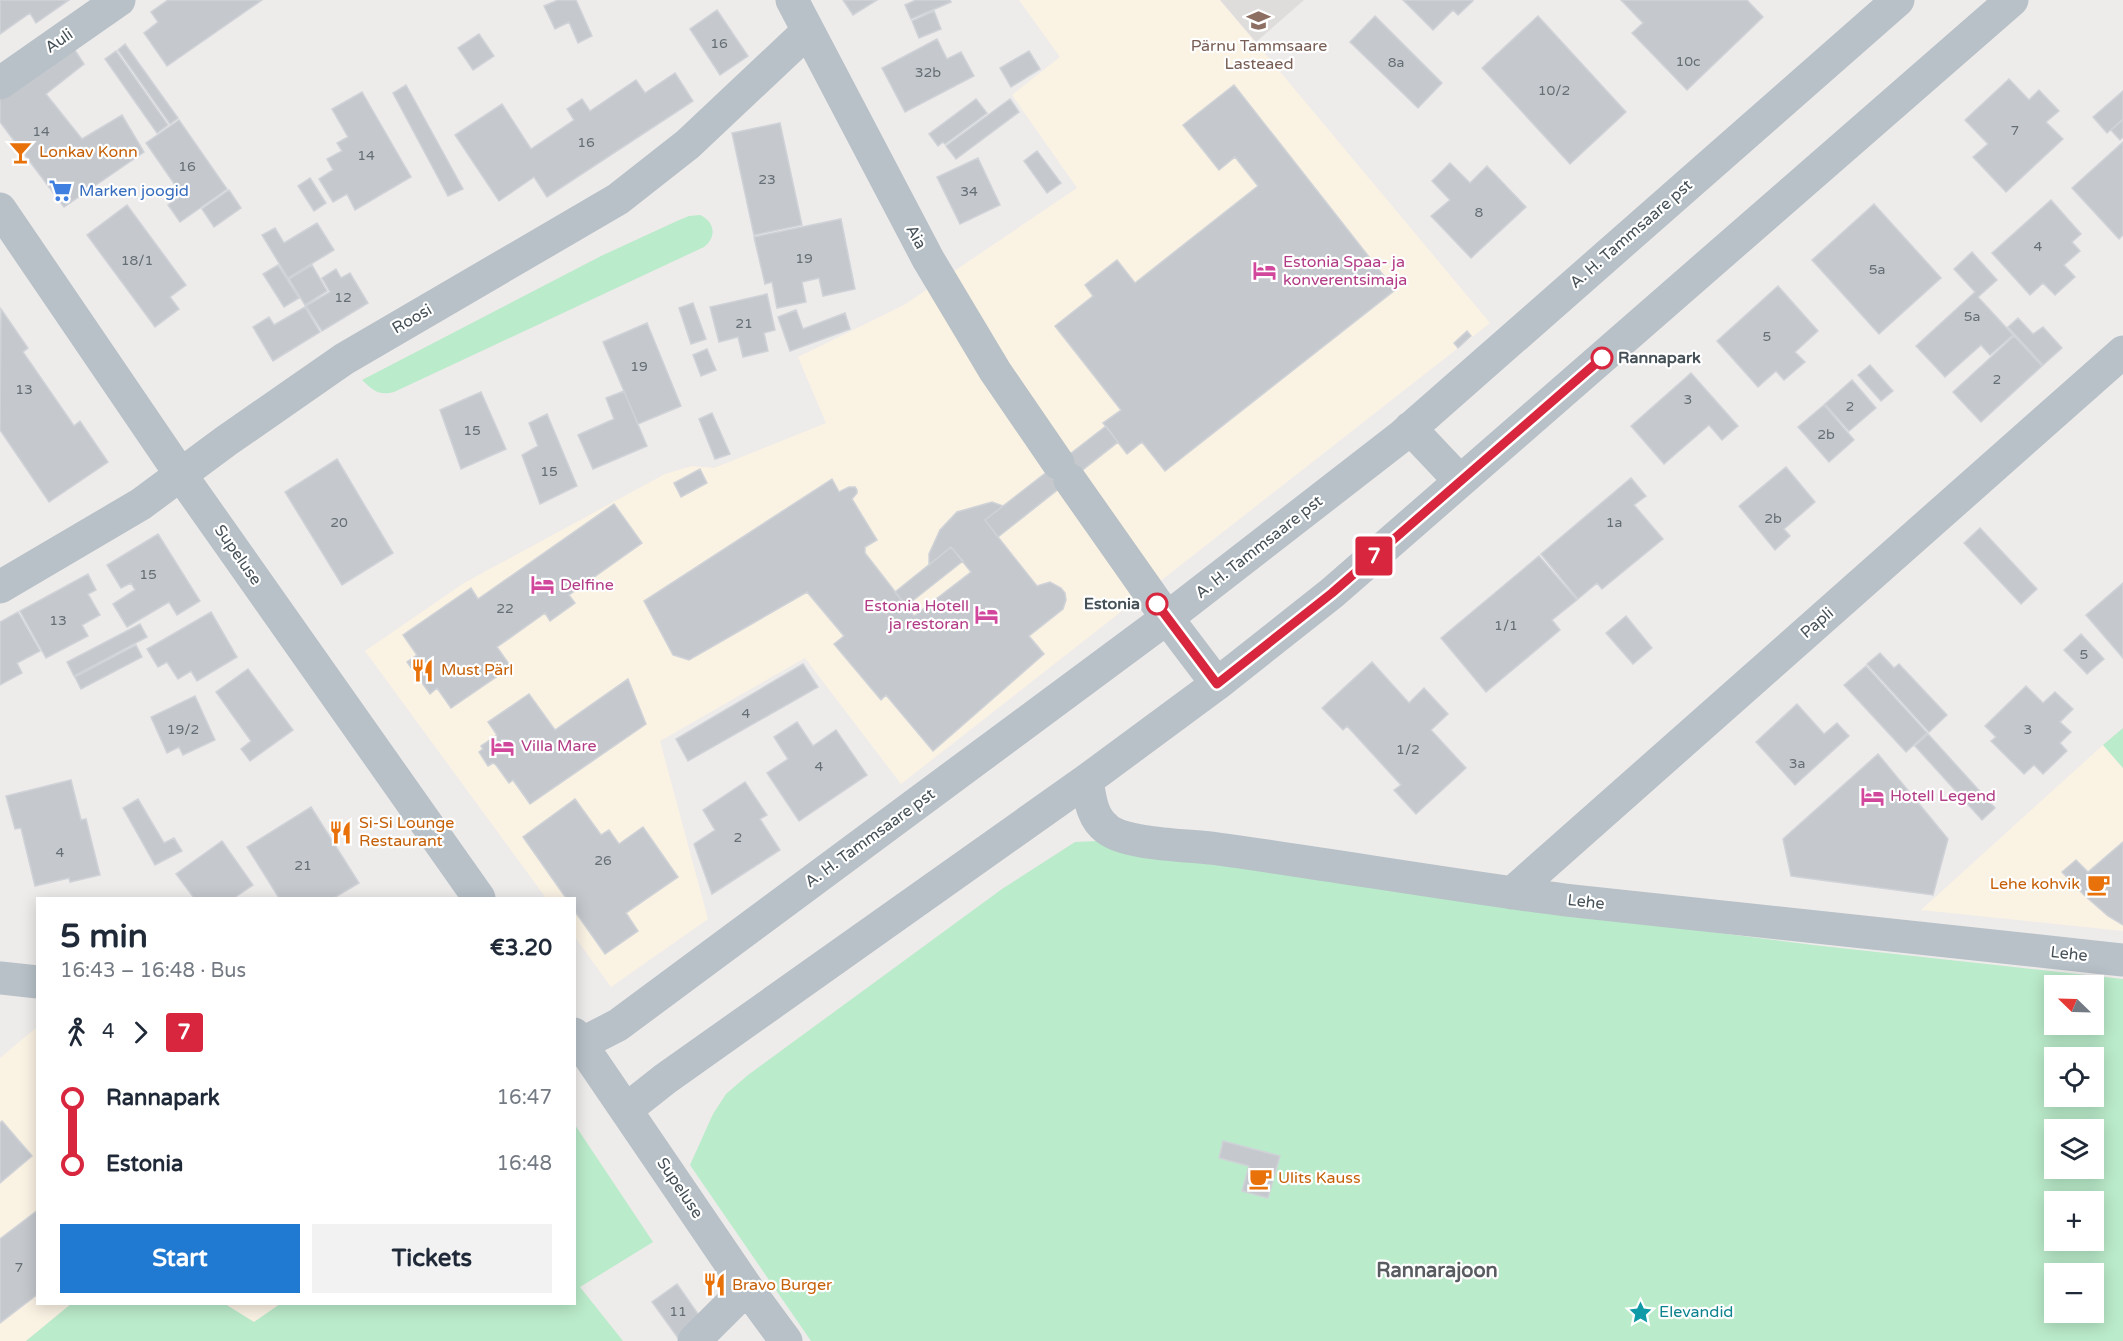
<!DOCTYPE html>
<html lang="en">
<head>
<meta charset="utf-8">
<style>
  body { margin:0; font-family:"Varela Round",sans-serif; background:#f2f2f3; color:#1f2937; height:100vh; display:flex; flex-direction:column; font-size:22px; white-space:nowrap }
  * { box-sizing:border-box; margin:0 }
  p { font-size:20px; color:#747a83 }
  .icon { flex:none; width:33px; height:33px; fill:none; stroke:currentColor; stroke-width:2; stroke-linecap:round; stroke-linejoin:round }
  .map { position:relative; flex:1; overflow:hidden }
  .side { position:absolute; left:36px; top:897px; width:540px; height:408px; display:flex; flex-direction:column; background:#fff; border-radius:0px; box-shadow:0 3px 15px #0003 }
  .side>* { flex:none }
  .badge { padding:0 12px; border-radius:4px; font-size:21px; line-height:39px }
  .needle { width:39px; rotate:293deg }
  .tools { position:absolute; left:2044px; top:975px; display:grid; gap:12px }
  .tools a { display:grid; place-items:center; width:60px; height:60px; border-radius:0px; background:#fff; box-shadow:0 3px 15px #0003; font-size:30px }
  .map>.badge { position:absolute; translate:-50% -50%; box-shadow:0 0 0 3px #fff }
  .legs { display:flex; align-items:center; gap:9px; height:66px; padding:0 24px; font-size:20px }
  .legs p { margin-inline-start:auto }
  .headline { display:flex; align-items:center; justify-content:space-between; height:102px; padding:0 24px }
  h1 { font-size:33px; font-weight:700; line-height:45px }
  .button { display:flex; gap:12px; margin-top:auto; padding:12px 24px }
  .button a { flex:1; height:69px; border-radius:0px; background:#217ad2; color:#fff; font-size:24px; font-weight:700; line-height:69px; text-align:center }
  .button a+a { background:#f2f2f3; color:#1f2937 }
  ul { padding:0 24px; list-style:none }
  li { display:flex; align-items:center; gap:21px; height:66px; font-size:22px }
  li i { display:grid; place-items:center; width:9px; height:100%; margin:0 8px; background:currentColor }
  li i::after { content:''; width:15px; height:15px; margin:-8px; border:4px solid; border-radius:50%; background:#fff }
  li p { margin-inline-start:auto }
  li:first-child i { background:linear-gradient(#0000 50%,currentColor 0) }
  li:last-child i { background:linear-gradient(currentColor 50%,#0000 0) }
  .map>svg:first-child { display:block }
  .commercial { fill:#faf2e3 }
  .education { fill:#dfdcdc }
  .green { fill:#baebca; fill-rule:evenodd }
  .building { fill:#c5c9ce; stroke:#cfd2d7; stroke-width:1.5 }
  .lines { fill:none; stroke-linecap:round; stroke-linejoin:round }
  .minor { stroke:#b7c1c7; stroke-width:33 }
  .line-1-casing { stroke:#fff; stroke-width:14 }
  .line-1 { stroke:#d7263d; stroke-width:9 }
  .stop-1-dot { fill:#fff; stroke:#d7263d; stroke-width:3 }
  .labels { text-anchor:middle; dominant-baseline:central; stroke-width:4.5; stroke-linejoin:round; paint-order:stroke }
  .number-label { font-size:14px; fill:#656e75 }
  .street-label { font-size:16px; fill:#455057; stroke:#fff }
  .education-label { font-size:16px; fill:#785e54; stroke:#fff }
  .food-label { font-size:16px; fill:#c56008; stroke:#fff; text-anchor:start }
  .shop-label { font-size:16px; fill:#366cbe; stroke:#fff; text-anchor:start }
  .hotel-label { font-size:16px; fill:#b23c85; stroke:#fff; text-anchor:start }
  .stop-label { font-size:16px; font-weight:bold; fill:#455057; stroke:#fff; text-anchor:start }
  .culture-label { font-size:16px; fill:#0d838f; stroke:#fff; text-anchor:start }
  .quarter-label { font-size:20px; font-weight:bold; fill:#585c60; stroke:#fff }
</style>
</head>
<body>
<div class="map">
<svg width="2123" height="1341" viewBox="0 0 2123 1341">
  <rect width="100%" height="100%" fill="#eeebeb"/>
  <path class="commercial" d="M1019,0H1220L1490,323L901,784L805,658L660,741L708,919L611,987L575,937L574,898H546L365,651L464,583L665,474L692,466L714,468L826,423L798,357L904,305L1077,188L1012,95L1060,57Z
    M2103,745L2123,768V931L1921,910Z
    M37,1027L38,1304H71L26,1341H0V1058Z
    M225,1304H280L254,1322Z"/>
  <path class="education" d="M1220,0H1304L1256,42Z"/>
  <path class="green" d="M700,215C715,222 717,237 704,247L394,392C378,396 373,390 362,380L601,256L677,221L689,216Z
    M2123,728V768L2103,745Z
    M1097,841L1579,915L1813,945L2123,979V1341H811L690,1165L713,1114L726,1094L748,1075L1002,889L1075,842ZM2055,986H2094V1024H2055ZM2055,1058H2094V1096H2055ZM2055,1130H2094V1168H2055ZM2055,1202H2094V1240H2055ZM2055,1274H2094V1312H2055Z
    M575,1125L653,1242L580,1287L623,1341H26L71,1304H225L254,1322L280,1304H574Z"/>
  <path class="building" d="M0,0H69L36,23L30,13L0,34Z
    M168,0H262L167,66L144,33L158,22L151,12Z
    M558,0H576L592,36L578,43L569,22L555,29L544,6Z
    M843,0H877L853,15Z
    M916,0H950L951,2L911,19L905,5Z
    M1403,0H1471L1473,1L1458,15L1453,10L1433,30Z
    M1621,0H1747L1763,17L1687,90L1632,33L1643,23Z
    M717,10L748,56L720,75L690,29Z
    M934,11L941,29L919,38L912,21Z
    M1375,16L1442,83L1418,108L1350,42Z
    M1538,16L1626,112L1570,164L1482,68Z
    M479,34L494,56L473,70L458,48Z
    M937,39L947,59L961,52L974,76L905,112L882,68Z
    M69,41L84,64L46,94L82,139L122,115L144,152L64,207L0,122V92Z
    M125,44L178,118L170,124L118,50Z
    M116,51L168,125L157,133L105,59Z
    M1029,51L1040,69L1011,87L1000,68Z
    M675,73L693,101L547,197L534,177L499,201L455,135L502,104L531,149L574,120L567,109L582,99L590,111L636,80L645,93Z
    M2009,79L2029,100L2039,90L2059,111L2046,122L2063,139L2006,192L1973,157L1988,144L1965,120Z
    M406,85L463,189L448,196L393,93Z
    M1234,85L1395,290L1165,471L1142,442L1127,454L1103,423L1121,410L1055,326L1093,296L1085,285L1117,260L1135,283L1258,186L1235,157L1219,170L1183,125Z
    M2123,91V119L2107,133L2093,117Z
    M362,92L411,177L355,210L347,194L333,202L319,179L333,170L327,159L342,151L337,143L348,137L332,109Z
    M976,99L987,113L945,144L943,142L938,146L929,134Z
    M1010,99L1019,112L956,159L946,146Z
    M179,120L227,189L180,222L168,205L182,195L146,143Z
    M2123,120V137L2120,140L2111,130Z
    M780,123L802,225L754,235L732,133Z
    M2123,142V235L2119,239L2072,188Z
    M1037,151L1061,183L1047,193L1024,161Z
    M978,158L1000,205L960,224L937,177Z
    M1450,163L1470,183L1487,166L1526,207L1471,258L1431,216L1450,200L1432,181Z
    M310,178L326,203L314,211L298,186Z
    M229,190L241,208L214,227L202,209Z
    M2051,200L2081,234L2072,242L2080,251L2064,265L2075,277L2055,295L2043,283L2030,295L1992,253Z
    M1874,204L1941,278L1879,334L1812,260Z
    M127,205L186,285L170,297L179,309L155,327L87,235Z
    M841,219L855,289L823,296L819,278L802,282L806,302L777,308L772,282L765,284L754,237Z
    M317,223L334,250L288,278L262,235L275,228L284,243Z
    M1972,252L1997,280L1978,297L2013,335L1990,355L1981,345L1945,377L1916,346L1975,292L1954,269Z
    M278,265L299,298L284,307L263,274Z
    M312,265L327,291L305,305L289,279Z
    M336,269L341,278L350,273L368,303L322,331L306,306L330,292L322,278Z
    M1778,286L1818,331L1795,352L1805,362L1784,380L1776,371L1758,387L1717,341Z
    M767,294L775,330L764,333L768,351L743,357L738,337L719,342L710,307Z
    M693,303L706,339L691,344L679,308Z
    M305,307L320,332L273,361L253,327L269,317L274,325Z
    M1,309L28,348L23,352L70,420L74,426L80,421L108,462L49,502L0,430Z
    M796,310L803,329L845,313L850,329L790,351L778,317Z
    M2018,318L2033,334L2043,327L2062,348L2043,365L2008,327Z
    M647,323L681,406L638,424L603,342Z
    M1467,331L1471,336L1458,348L1454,343Z
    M2014,336L2042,366L1981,422L1953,392Z
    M707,349L716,370L701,376L693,355Z
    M1870,365L1893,391L1881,401L1858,375Z
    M1691,373L1738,426L1722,440L1709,425L1664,464L1631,426Z
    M1852,380L1876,408L1849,431L1825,404Z
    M624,391L647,446L593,469L578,435L614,419L606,398Z
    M481,392L506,449L461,469L440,410Z
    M1824,405L1854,440L1829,462L1798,427Z
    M712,413L730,454L715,459L699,419Z
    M547,414L577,486L540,504L522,455L538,446L529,423Z
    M1106,426L1118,442L998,537L985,520Z
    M337,459L393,553L342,585L285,492Z
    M1786,467L1815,502L1784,529L1790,536L1775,550L1739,506Z
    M700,469L707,483L681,497L674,483Z
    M1631,478L1646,496L1634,505L1663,539L1602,589L1597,583L1578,599L1541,554Z
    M832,479L839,492L849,487H855L857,490V493L852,499L877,540L865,547V553L914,616L971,572L951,547L929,565V554L940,530L957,512L992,502L1003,506L985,520L998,537L1037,586L1050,582L1061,588L1065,593L1066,600L1063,609L1029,636L1044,654L933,751L886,695L881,700L834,644L844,636L807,592L689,660L673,655L644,601Z
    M614,504L642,543L569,595L575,603L550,621L545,613L497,647L511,667L451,708L437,688L430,694L407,662L417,655L403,635L471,588L478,599Z
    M1980,528L2037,589L2021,604L1964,543Z
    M158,534L200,601L177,615L169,602L127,627L113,604L135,590L131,583L121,588L107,565Z
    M951,547L963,561L906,606L895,592Z
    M1539,556L1577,600L1552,620L1560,630L1486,692L1441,638Z
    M88,574L96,590L88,594L100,615L82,625L88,636L46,658L20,611Z
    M2123,583V658L2086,615Z
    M18,612L40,651L17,663L22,673L0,685V622Z
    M211,612L237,657L197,681L191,671L178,679L167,662L158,667L147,649Z
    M1626,616L1652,648L1633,664L1606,633Z
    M140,624L147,637L74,676L67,662Z
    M2081,634L2104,659L2087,674L2064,650Z
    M136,645L142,657L81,689L75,677Z
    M1880,653L1894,668L1899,664L1947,715L1929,732L1867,664Z
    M1372,662L1409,703L1424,688L1448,714L1431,730L1466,768L1416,814L1394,790L1401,785L1347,726L1343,730L1322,708Z
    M803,664L818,687L688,761L676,739Z
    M1866,666L1927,733L1906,752L1844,685Z
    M248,669L293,730L250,761L241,749L251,741L216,692Z
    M628,679L646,724L530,804L513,780L509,783L496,765L493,763L488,766L479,752L483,749L481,746L497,735L488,722L529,694L555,730Z
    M2026,686L2043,703L2055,692L2073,709L2060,722L2071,732L2060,743L2067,751L2043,774L2034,765L2024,774L1991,741L1996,737L1985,726Z
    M195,696L215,740L183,755L179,747L167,753L151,717Z
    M1797,704L1824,734L1837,723L1849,736L1795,785L1756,742Z
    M797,722L813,746L836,730L867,775L799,821L767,773L788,759L774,737Z
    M1928,734L1995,808L1982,820L1915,746Z
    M1878,754L1948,839L1933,895L1791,876L1783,839Z
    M71,780L81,820L86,819L100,875L70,882L69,878L35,886L21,828L15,829L6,796Z
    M745,782L767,815L760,819L780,850L712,894L694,844L715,830L703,810Z
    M138,799L164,843L174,838L182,851L155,865L123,808Z
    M575,799L601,835L609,830L619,844L643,827L678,877L626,913L638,931L605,954L574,910V898H566L523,837Z
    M311,807L359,883L334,898H279L247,847Z
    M222,841L253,885L234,898H194L176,874Z
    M2123,842V925L2108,916L2084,895L2062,872L2076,860L2088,872Z
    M2,1121L32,1156L0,1183V1123Z
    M1223,1141L1280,1156L1268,1198L1242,1191L1249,1166L1219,1158Z
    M38,1210V1294L0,1323V1239Z
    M677,1284L703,1321L678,1338L652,1302Z"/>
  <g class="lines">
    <path class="minor" d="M792,0L928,259L995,371L1058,463
      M0,83L119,0
      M0,209L181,475L479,898
      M1410,428L1460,481
      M1070,480L1167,618L1217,684
      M0,587L141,504L226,441L344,359L618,199L688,144L808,31
      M1087,780C1090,797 1091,817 1107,829C1126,845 1191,845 1218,849C1334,865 1449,885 1565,900L2123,960
      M1512,893L2123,352
      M0,978L38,982
      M574,1034L747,1288L786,1341
      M581,1044L618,1025L1167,618L1403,435L1898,0
      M627,1109L665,1079L1087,780L1217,684L1332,593L2012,0
      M694,1341L747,1288"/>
  </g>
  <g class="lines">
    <defs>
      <path id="line-1" d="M1157,604L1217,684L1332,593L1602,358"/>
    </defs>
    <use href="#line-1" class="line-1-casing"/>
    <use href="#line-1" class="line-1"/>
  </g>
  <defs>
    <symbol id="school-bare" viewBox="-9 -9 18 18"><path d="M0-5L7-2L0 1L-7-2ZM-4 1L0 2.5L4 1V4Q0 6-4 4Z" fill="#8d6e63" stroke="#fff" stroke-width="2.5" paint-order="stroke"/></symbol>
    <symbol id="bar-bare" viewBox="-9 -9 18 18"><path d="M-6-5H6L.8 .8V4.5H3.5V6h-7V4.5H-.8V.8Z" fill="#e8710a" stroke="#fff" stroke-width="2.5" paint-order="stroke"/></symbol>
    <symbol id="supermarket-bare" viewBox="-9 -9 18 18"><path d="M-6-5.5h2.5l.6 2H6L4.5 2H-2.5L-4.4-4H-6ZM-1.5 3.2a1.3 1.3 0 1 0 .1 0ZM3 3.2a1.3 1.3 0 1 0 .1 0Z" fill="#3f7fe0" stroke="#fff" stroke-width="2.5" paint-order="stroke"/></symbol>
    <symbol id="hotel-bare" viewBox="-9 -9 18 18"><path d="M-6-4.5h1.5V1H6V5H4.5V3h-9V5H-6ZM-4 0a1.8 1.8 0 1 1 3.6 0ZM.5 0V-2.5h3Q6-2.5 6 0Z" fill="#d1479c" stroke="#fff" stroke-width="2.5" paint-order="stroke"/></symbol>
    <symbol id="restaurant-bare" viewBox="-9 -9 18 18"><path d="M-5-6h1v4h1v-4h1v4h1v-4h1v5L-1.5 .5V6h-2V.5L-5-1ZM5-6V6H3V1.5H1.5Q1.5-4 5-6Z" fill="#e8710a" stroke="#fff" stroke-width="2.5" paint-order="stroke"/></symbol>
    <symbol id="cafe-bare" viewBox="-9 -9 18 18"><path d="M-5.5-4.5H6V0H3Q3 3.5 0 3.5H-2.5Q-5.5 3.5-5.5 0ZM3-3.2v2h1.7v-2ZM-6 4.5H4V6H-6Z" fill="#e8710a" stroke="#fff" stroke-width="2.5" paint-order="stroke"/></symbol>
    <symbol id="sight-bare" viewBox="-9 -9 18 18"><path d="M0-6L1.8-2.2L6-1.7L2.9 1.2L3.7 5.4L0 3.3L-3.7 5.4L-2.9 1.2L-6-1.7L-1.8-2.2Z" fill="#0f9aa8" stroke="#fff" stroke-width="2.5" paint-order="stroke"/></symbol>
  </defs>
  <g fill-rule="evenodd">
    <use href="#school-bare" x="1242" y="4" width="33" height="33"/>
    <use href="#bar-bare" x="4" y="136" width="33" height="33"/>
    <use href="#supermarket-bare" x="44" y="174" width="33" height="33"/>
    <use href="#hotel-bare" x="1248" y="254" width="33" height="33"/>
    <use href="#hotel-bare" x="526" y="568" width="33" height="33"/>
    <use href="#hotel-bare" x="970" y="598" width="33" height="33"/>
    <use href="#restaurant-bare" x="406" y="654" width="33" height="33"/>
    <use href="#hotel-bare" x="486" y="730" width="33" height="33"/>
    <use href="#hotel-bare" x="1856" y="780" width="33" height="33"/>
    <use href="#restaurant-bare" x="324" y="816" width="33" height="33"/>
    <use href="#cafe-bare" x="2082" y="868" width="33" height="33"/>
    <use href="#cafe-bare" x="1244" y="1162" width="33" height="33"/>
    <use href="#restaurant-bare" x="698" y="1268" width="33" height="33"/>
    <use href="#sight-bare" x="1624" y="1296" width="33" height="33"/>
  </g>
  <g class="stop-1-dot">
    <circle cx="1602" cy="358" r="10"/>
    <circle cx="1157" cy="604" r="10"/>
  </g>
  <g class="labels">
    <g class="number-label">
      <text x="719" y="43">16</text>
      <text x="1688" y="61">10c</text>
      <text x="1396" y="62">8a</text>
      <text x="928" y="72">32b</text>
      <text x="1554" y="90">10/2</text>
      <text x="2015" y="130">7</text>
      <text x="41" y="131">14</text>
      <text x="586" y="142">16</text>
      <text x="366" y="155">14</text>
      <text x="187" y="166">16</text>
      <text x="767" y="179">23</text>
      <text x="969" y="191">34</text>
      <text x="1479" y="212">8</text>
      <text x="2038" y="246">4</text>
      <text x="804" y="258">19</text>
      <text x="137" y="260">18/1</text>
      <text x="1877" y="269">5a</text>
      <text x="343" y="297">12</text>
      <text x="1972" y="316">5a</text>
      <text x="744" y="323">21</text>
      <text x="1767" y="336">5</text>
      <text x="639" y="366">19</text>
      <text x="1997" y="379">2</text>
      <text x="24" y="389">13</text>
      <text x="1688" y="399">3</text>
      <text x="1850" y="406">2</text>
      <text x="472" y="430">15</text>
      <text x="1826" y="434">2b</text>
      <text x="549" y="471">15</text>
      <text x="1773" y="518">2b</text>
      <text x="339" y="522">20</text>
      <text x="1614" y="522">1a</text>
      <text x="148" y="574">15</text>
      <text x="505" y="608">22</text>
      <text x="58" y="620">13</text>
      <text x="1506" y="625">1/1</text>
      <text x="2084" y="654">5</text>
      <text x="746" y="713">4</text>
      <text x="183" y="729">19/2</text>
      <text x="2028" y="729">3</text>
      <text x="1408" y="749">1/2</text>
      <text x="1797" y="763">3a</text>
      <text x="819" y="766">4</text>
      <text x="738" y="837">2</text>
      <text x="60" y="852">4</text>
      <text x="603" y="860">26</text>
      <text x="303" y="865">21</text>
      <text x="19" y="1267">7</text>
      <text x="678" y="1311">11</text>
    </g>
    <g class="street-label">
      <text transform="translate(59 41) rotate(-35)">Auli</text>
      <text transform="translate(1631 234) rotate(-41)">A. H. Tammsaare pst</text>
      <text transform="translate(916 237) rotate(62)">Aia</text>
      <text transform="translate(412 319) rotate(-30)">Roosi</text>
      <text transform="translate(1259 547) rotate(-38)">A. H. Tammsaare pst</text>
      <text transform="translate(238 555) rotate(55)">Supeluse</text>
      <text transform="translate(1817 623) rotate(-41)">Papli</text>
      <text transform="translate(870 838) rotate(-36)">A. H. Tammsaare pst</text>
      <text transform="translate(1586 902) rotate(6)">Lehe</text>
      <text transform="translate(2069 954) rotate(6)">Lehe</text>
      <text transform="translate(680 1188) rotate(56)">Supeluse</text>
    </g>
    <g class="education-label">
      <text x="1259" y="46">Pärnu Tammsaare<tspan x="1259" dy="18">Lasteaed</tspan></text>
    </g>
    <g class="food-label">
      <text x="39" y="152">Lonkav Konn</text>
      <text x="441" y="670">Must Pärl</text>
      <text x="359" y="823">Si-Si Lounge<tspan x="359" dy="18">Restaurant</tspan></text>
      <text x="2080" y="884" text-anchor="end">Lehe kohvik</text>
      <text x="1278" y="1178">Ulits Kauss</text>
      <text x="732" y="1285">Bravo Burger</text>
    </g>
    <g class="shop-label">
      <text x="79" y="191">Marken joogid</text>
    </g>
    <g class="hotel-label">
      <text x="1283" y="262">Estonia Spaa- ja<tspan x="1283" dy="18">konverentsimaja</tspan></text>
      <text x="560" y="585">Delfine</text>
      <text x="969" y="606" text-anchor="end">Estonia Hotell<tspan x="969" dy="18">ja restoran</tspan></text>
      <text x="521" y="746">Villa Mare</text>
      <text x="1890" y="796">Hotell Legend</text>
    </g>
    <g class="stop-label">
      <text x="1618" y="358">Rannapark</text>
      <text x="1140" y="604" text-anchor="end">Estonia</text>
    </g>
    <g class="culture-label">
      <text x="1659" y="1312">Elevandid</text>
    </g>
    <g class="quarter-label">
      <text x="1437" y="1271">Rannarajoon</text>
    </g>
  </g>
</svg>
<div class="tools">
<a><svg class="needle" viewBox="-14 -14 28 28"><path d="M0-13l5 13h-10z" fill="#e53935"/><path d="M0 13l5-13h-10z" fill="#747a83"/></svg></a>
<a><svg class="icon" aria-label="locate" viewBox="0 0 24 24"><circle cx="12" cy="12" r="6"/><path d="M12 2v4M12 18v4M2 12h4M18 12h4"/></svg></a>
<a><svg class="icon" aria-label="layers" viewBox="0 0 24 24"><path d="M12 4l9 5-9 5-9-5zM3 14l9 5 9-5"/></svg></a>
<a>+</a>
<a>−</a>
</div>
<b class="badge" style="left:1374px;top:556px;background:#d7263d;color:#fff">7</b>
<section class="side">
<div class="headline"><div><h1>5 min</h1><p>16:43 – 16:48 · Bus</p></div><b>€3.20</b></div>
<div class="legs"><svg class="icon" aria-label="walk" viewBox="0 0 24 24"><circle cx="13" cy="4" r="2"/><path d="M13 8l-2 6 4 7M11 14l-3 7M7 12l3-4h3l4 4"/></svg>4<svg class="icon" aria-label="forward" viewBox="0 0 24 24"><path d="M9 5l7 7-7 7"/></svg><b class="badge" style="background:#d7263d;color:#fff">7</b></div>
<ul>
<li><i style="color:#d7263d"></i><b>Rannapark</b><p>16:47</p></li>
<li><i style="color:#d7263d"></i><b>Estonia</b><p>16:48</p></li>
</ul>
<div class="button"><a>Start</a><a>Tickets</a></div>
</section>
</div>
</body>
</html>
